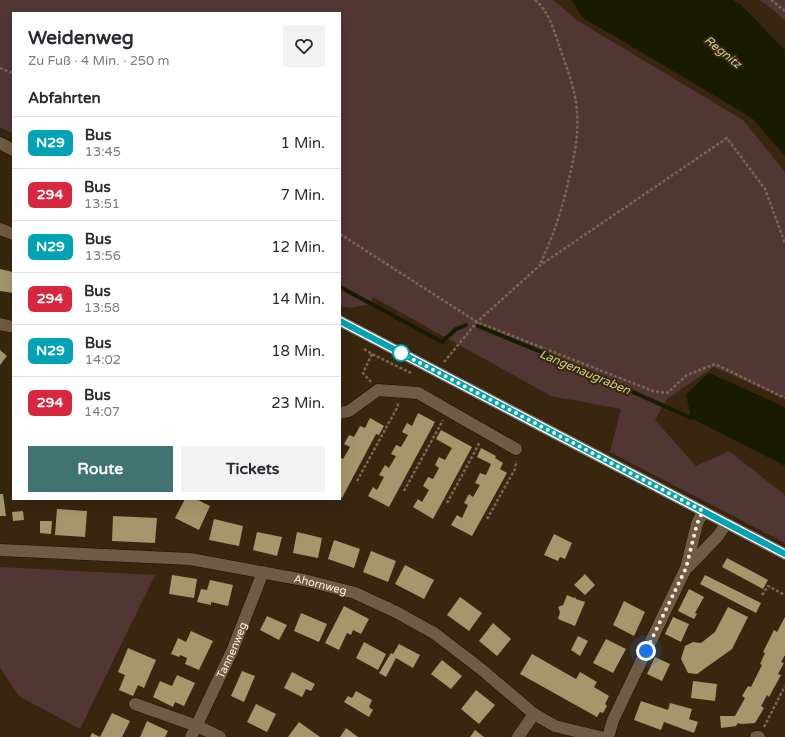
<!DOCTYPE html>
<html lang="de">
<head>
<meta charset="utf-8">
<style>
  body { margin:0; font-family:"Varela Round",sans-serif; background:#f2f2f3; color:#2b2b33; height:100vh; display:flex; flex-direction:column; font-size:15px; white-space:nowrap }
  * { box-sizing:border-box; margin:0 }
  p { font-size:13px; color:#7c7c81 }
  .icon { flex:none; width:22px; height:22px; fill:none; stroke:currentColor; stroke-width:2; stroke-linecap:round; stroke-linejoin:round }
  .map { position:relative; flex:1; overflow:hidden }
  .sheet { position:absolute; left:12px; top:12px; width:329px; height:488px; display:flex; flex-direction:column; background:#fff; border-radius:0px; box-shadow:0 4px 16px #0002 }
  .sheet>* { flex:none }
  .badge { padding:0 8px; border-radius:6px; font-size:14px; line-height:26px }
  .you { position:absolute; width:20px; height:20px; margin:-10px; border:3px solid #fff; border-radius:50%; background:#1a73e8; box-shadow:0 0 0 6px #1a73e833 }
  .map>.badge { position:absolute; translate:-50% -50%; box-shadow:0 0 0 2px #fff }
  h2 { padding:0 16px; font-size:15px; line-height:36px }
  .round { display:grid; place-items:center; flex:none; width:42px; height:42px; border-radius:0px; background:#f2f2f3 }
  .overview { display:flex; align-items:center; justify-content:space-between; height:68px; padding:0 16px }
  h1 { font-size:19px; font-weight:700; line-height:30px }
  .button { display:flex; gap:8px; margin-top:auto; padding:8px 16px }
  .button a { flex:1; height:46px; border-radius:0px; background:#3f7472; color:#fff; font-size:16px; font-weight:700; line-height:46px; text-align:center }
  .button a+a { background:#f2f2f3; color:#2b2b33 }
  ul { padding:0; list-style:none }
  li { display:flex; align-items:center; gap:12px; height:52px; padding:0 16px; border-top:1px solid #e1e1e2 }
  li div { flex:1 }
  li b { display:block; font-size:15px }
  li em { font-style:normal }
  li .badge { min-width:44px; font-weight:700; text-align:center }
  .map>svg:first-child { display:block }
  .green { fill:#513634 }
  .water { fill:#181b00 }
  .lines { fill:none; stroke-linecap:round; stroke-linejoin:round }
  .stream { stroke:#181b00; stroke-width:4 }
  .building { fill:#a5976b }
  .minor-casing { stroke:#1f0e00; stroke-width:13 }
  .path { stroke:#786753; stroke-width:2.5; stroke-dasharray:3 2; stroke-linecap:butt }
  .minor { stroke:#705b43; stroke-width:12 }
  .line-casing { stroke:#fff; stroke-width:9 }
  .line { stroke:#00a3b4; stroke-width:6 }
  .walk { stroke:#fdf0e2; stroke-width:4; stroke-dasharray:0 7.2 }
  .stop-dot { fill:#fff; stroke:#00a3b4; stroke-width:2 }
  .labels { text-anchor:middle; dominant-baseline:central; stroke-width:4; stroke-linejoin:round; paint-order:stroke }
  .street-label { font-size:11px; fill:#fdf0e2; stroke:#38260f }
  .water-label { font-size:12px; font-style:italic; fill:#c6d08a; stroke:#38260f }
</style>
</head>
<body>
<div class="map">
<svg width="785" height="737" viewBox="0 0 785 737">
  <rect width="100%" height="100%" fill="#38260f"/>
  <path class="green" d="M0,0H553L578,21L743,120L785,172V399L714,367L667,399L655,420L696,466L729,451L785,495V543L610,452L621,409L551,396L373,297L370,304L350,308L340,306V13H13V134L0,127Z
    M759,0H785V21L775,11Z
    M0,567L155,575L80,729L19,696L0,668Z"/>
  <path class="water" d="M572,0H733L740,4L785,50V156L752,118L582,17Z
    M709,373L785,407V466L691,418L686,394Z"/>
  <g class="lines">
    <path class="stream" d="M340,287L442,342L456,329L466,325
      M478,326L561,360L691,418"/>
  </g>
  <path class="building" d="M0,269L13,272V293L0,291Z
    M0,350L7,356L0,365Z
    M418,413L435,422L389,507L368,496L373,487L377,490L384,477L379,475L385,465L389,468L396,456L391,454L396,445L401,447L408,435L402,432L407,423L412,426Z
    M370,418L384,426L379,435L376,434L342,498L340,497V457L343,459L350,447L344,444L349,435L354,437L360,426L365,428Z
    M441,430L472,447L433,519L413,507L418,499L422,502L429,490L423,486L428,477L433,479L439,468L435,465L439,457L445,460L452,448L436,439Z
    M481,448L496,456L495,458L503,463L500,469L507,473L472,536L451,525L457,515L462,518L468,505L464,503L469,494L473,497L480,485L475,483L480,473L486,475L491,464L477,457Z
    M0,494H3L6,516H0Z
    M185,499H196L210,506L199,530L175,518Z
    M57,509L87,511L85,537L55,535Z
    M23,511L24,520L13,521L12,512Z
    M113,516L157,518L155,543L112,541Z
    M214,519L243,526L239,546L209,540Z
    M40,521H52L51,534L40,533Z
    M257,532L282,537L277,556L253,550Z
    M297,532L322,538L318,558L293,553Z
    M554,534L572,543L565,559L560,557L558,561L544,555Z
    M334,540L360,549L354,568L328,559Z
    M371,551L396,561L388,582L363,572Z
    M727,558L768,580L763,589L722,567Z
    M405,565L434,580L424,599L395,584Z
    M585,574L595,585L585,595L574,585Z
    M172,575L197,579L194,598L169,594Z
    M705,575L761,603L756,613L700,584Z
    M210,580L233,585L228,606L211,602V605L197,602L201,589L207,590Z
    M689,589L704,597L695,613L697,614L694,619L678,611Z
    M567,595L574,598L575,597L576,599L585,602L575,626L558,619L560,612L558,607L563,605Z
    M460,597L482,613L469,631L447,615Z
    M624,601L645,612L634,636L613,625Z
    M344,606L369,619L361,634L353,630L351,635L347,633L339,650L325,643Z
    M728,607L748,617L732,649L697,674L688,673L681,659L685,646L693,642L701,643L715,632Z
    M301,613L327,624L319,642L294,631Z
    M267,616L287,625L279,640L260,630Z
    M673,617L689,624L681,642L665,634Z
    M785,617V655L781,662L784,663L778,674L781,675L769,697L767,695L761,706L764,708L755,723L741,724L738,723L736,726L721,728L720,716H735L745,698L742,696L748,686L751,687L762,665L760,664L765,653L763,652L774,630L777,632Z
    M493,623L511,639L497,656L479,641Z
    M191,631L213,641L199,670L185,664L187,658L180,655L179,657L171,654L178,638L186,642Z
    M578,636L588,641L580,656L571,650Z
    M606,639L626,649L613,673L593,663Z
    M364,642L386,654L378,670L356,658Z
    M399,644L420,655L413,668L396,658L386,677L379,673L391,653L393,654Z
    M128,648L156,660L144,688L138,685L133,696L119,690L125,675L118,672Z
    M532,654L576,679L580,672L597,682L594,687L609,696L605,704L607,706L603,713L600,712L597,717L520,674Z
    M655,657L670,664L662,681L647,674Z
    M442,660L462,676L451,689L431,674Z
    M242,671L255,676L244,702L231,696Z
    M292,672L315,684L311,691L306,689L302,697L284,688Z
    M177,675L195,683L184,706L175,702L173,707L153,697L160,681L172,686Z
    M693,681L717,684L715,701L691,698Z
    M476,690L495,705L479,724L461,709Z
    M356,691L372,700L369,707L373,710L369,717L344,702L348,696L352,698Z
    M641,701L668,710L670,703L692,709L689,719L698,722L694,733L664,722L661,730L634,720Z
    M256,704L276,714L267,732L247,722Z
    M112,713L130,721L122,737H90L92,733L100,737Z
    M147,721L168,731L165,737H140Z
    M299,722L320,737H288Z
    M346,728L358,737H340Z
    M475,730L484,737H470Z"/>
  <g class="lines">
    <defs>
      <g id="minor">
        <path d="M0,143L13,150"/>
        <path d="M0,229L13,234"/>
        <path d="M340,321L785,554"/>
        <path d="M0,324L13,327"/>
        <path d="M340,413L349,411L378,390L418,393L516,449"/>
        <path id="s1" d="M0,550L190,559L304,580L355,593L396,612L434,633L481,669L534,714L555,726L600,737"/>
        <path d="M687,568L718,536L726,524"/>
        <path d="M135,704L197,726L220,737"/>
        <path id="s2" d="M191,737L233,649L263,572"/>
        <path d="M518,737L534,714"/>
        <path d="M608,737L613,720L686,568L697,524L703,511"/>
        <path d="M756,737H759"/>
      </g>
    </defs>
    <use href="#minor" class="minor-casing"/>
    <path class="path" d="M535,0C548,9 555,33 560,48C567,69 576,90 577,113C579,135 574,157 569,179C562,209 553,238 539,266
      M771,0L785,11
      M0,68L13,73
      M340,234L477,322L653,391L667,393L687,375L715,364L785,398
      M364,349L372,354L411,373
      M444,362L477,322L539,266L727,138L765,189L785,243
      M371,382L363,373L372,354
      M357,481L398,406L397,402
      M404,491L443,420
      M447,503L480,442
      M487,519L515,469L516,461
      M762,595L768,586L785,595
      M764,727L785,686"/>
    <use href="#minor" class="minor"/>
  </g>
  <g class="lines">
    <defs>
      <path id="line" d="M340,321L785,554"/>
    </defs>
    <use href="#line" class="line-casing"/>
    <use href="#line" class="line"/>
    <path class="walk" d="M401,353L703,511L697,524L686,568L646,651"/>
  </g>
  <circle class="stop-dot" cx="401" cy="353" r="8"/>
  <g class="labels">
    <g class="street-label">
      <text stroke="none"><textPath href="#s1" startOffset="323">Ahornweg</textPath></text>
      <text stroke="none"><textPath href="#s2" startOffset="96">Tannenweg</textPath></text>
    </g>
    <g class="water-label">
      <text transform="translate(723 52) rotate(39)">Regnitz</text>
      <text transform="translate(585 372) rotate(23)">Langenaugraben</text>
    </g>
  </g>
</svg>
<div class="you" style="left:646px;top:651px"></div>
<section class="sheet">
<div class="overview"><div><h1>Weidenweg</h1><p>Zu Fuß · 4 Min. · 250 m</p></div><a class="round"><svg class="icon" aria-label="heart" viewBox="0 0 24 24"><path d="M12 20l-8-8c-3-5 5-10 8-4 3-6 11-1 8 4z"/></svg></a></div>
<h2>Abfahrten</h2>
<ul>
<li><span class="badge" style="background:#00a3b4;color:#fff">N29</span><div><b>Bus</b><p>13:45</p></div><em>1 Min.</em></li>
<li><span class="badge" style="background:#d7263d;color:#fff">294</span><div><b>Bus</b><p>13:51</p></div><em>7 Min.</em></li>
<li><span class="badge" style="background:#00a3b4;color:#fff">N29</span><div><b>Bus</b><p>13:56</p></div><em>12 Min.</em></li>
<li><span class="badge" style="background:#d7263d;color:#fff">294</span><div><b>Bus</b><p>13:58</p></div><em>14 Min.</em></li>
<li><span class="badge" style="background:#00a3b4;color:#fff">N29</span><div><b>Bus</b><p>14:02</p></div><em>18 Min.</em></li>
<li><span class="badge" style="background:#d7263d;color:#fff">294</span><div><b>Bus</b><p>14:07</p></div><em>23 Min.</em></li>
</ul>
<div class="button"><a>Route</a><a>Tickets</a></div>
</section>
</div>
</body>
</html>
